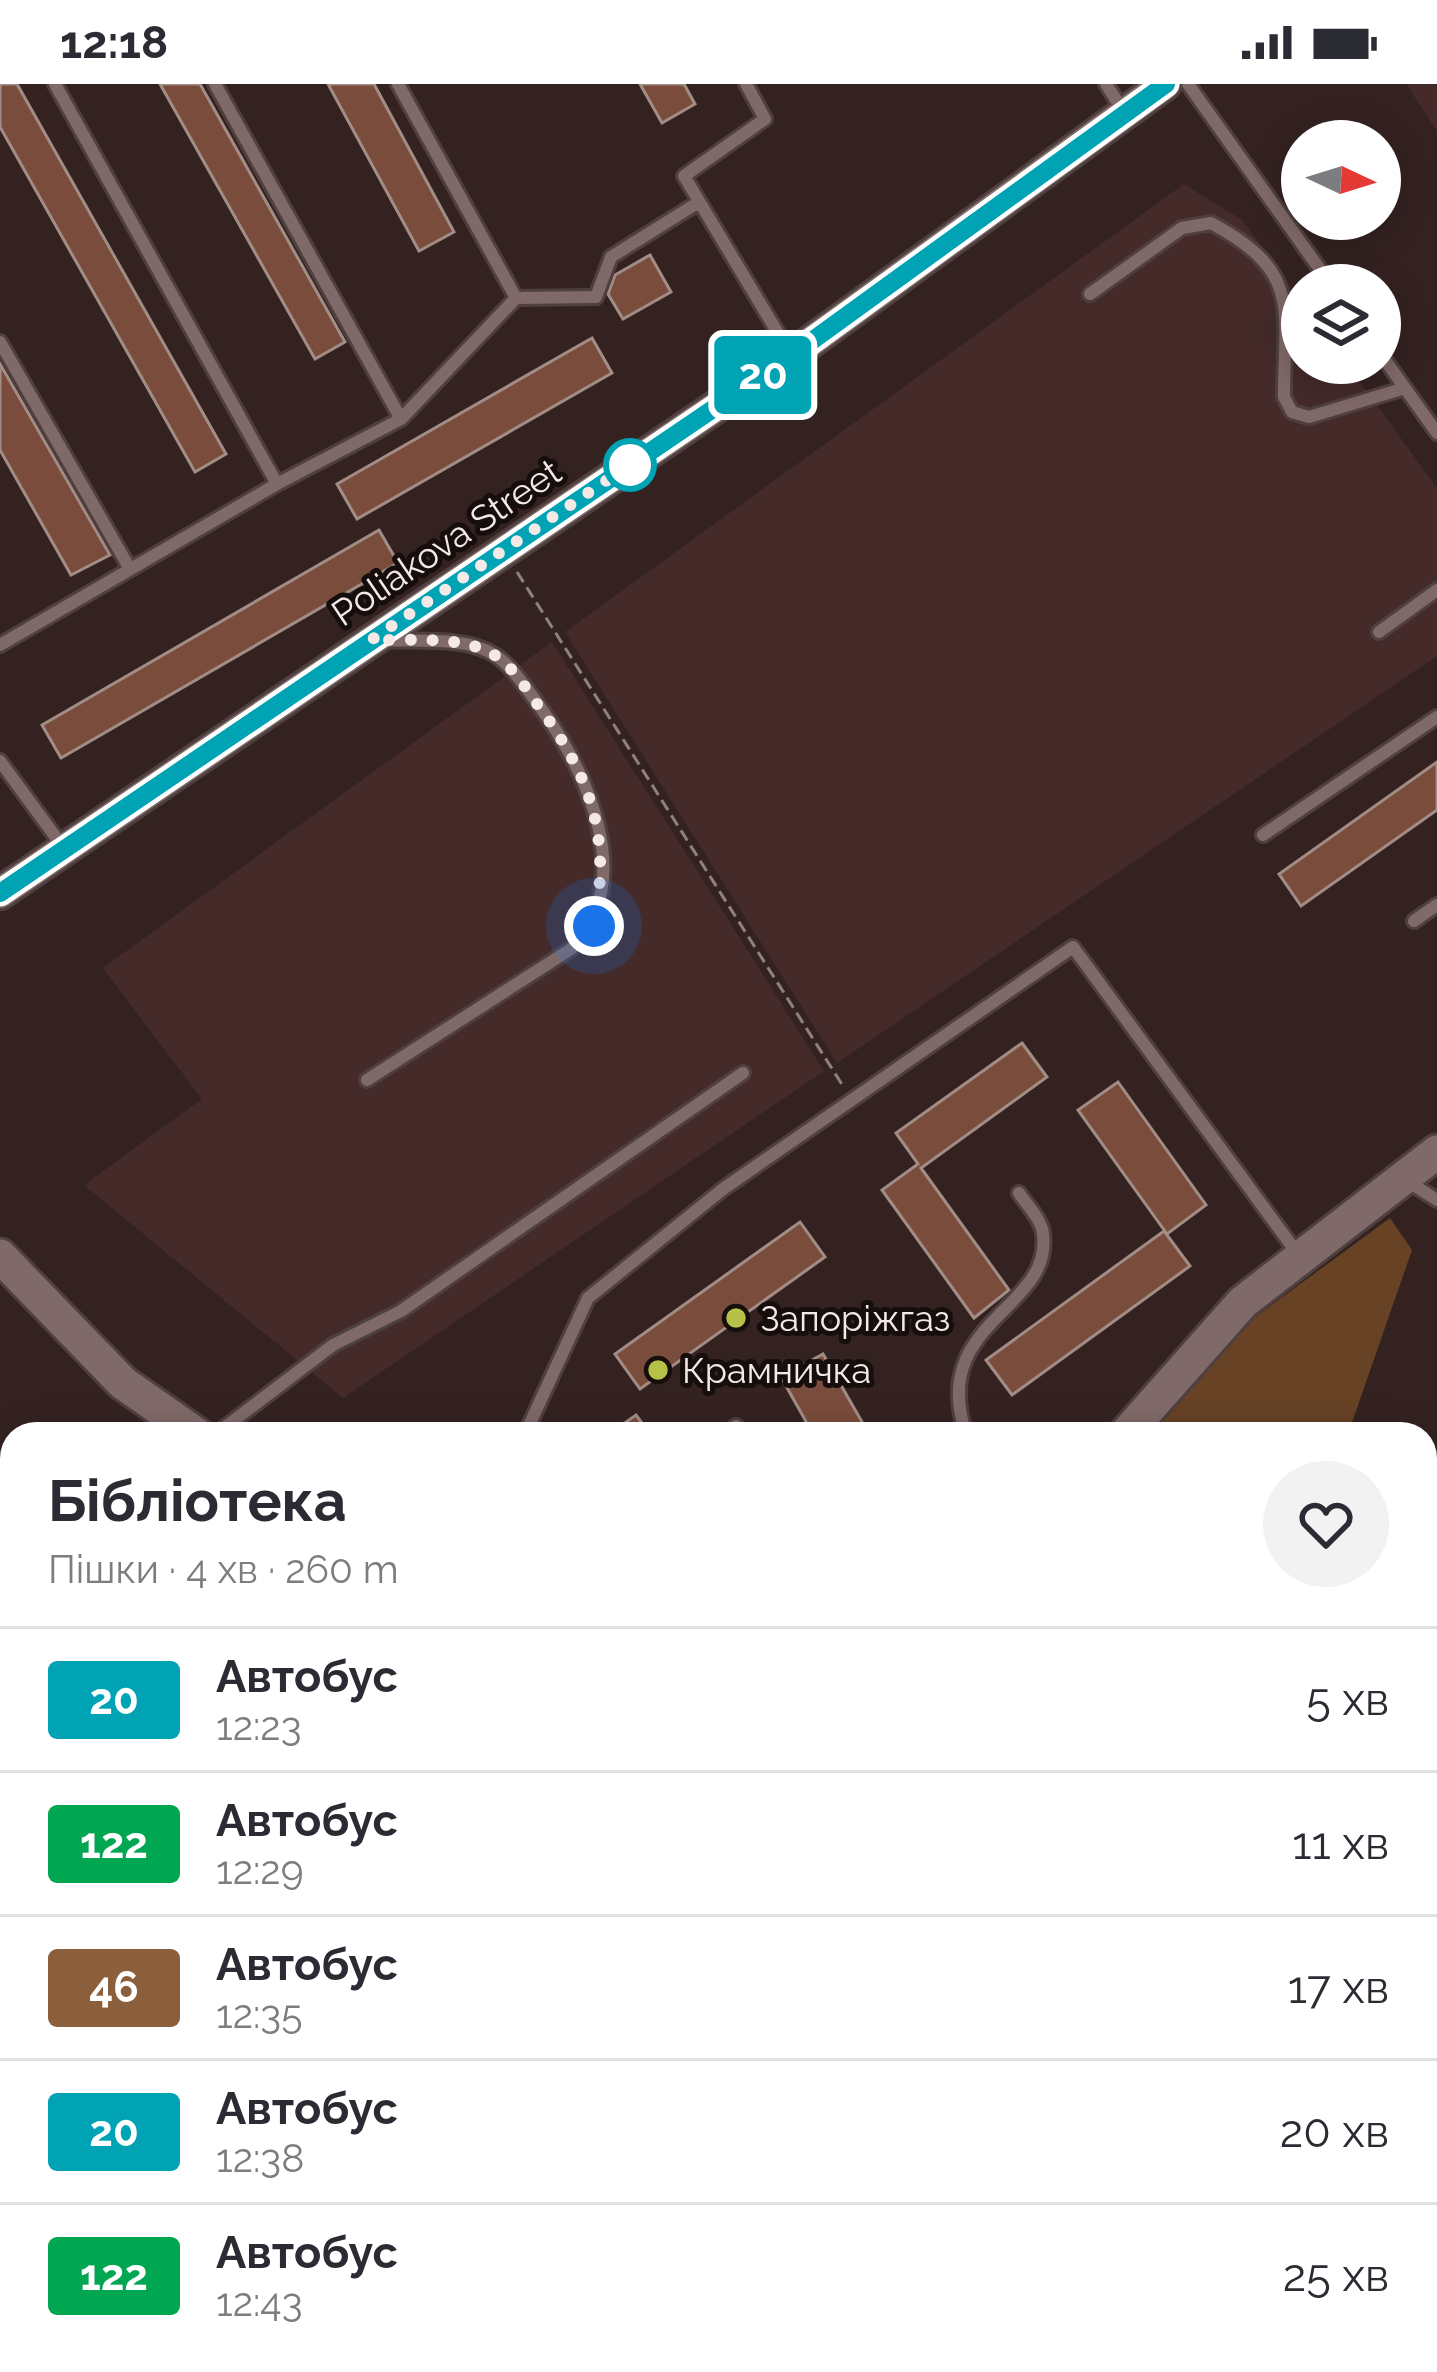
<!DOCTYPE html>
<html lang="uk">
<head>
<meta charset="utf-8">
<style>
  body { margin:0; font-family:Raleway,sans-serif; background:#f2f2f3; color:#2b2b33; height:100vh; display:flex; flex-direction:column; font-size:45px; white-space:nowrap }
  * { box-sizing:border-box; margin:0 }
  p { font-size:39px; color:#7c7c81 }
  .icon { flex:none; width:66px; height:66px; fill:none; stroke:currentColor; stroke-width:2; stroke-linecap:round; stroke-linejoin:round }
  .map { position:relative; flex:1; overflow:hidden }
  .drawer { position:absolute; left:0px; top:1338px; width:1437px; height:951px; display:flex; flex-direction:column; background:#fff; border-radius:36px 36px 0 0; box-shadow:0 6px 30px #0003 }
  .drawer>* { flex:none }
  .badge { padding:0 24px; border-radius:9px; font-size:42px; line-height:78px }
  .needle { width:78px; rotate:94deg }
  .fabs { position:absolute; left:1281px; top:36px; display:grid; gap:24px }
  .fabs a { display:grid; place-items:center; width:120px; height:120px; border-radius:50%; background:#fff; box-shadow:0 6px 30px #0003; font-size:60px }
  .you { position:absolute; width:60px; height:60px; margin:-30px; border:9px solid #fff; border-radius:50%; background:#1a73e8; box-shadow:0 0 0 18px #1a73e833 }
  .map>.badge { position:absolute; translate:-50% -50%; box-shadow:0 0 0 6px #fff }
  .round { display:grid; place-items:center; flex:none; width:126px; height:126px; border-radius:63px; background:#f2f2f3 }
  .head { display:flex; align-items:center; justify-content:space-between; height:204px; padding:0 48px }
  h1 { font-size:57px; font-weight:700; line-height:90px }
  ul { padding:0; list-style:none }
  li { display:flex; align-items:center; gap:36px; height:144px; padding:0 48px; border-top:3px solid #e1e1e2 }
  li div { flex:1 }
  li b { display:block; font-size:45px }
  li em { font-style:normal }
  li .badge { min-width:132px; font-weight:700; text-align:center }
  .status { display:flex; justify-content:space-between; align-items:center; height:84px; padding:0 60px; background:#fff; direction:ltr }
  .status svg { height:33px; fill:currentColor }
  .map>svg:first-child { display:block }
  .built { fill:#442b2a }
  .forest { fill:#674225 }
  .building { fill:#7a4c3c; stroke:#a28d86; stroke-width:3 }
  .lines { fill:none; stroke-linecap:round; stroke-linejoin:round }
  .service-casing { stroke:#4f403f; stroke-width:18 }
  .tertiary-casing { stroke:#4f403f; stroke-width:36 }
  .secondary-casing { stroke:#4f403f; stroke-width:39 }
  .primary-casing { stroke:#4f403f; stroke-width:39 }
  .trunk-casing { stroke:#4f403f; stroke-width:39 }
  .path { stroke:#908180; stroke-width:3; stroke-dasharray:12 6; stroke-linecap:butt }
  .service { stroke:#806a69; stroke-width:12 }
  .tertiary { stroke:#806a69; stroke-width:30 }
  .secondary { stroke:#806a69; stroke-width:33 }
  .primary { stroke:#c68391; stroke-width:33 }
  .trunk { stroke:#de8b9e; stroke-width:33 }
  .rail-casing { stroke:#c0b3b2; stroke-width:10 }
  .rail { stroke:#160e0d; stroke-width:6; stroke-dasharray:18; stroke-linecap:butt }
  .line-casing { stroke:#fff; stroke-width:27 }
  .line { stroke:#00a3b4; stroke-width:18 }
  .walk { stroke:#f5e9e8; stroke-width:12; stroke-dasharray:0 21.6 }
  .stop-dot { fill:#fff; stroke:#00a3b4; stroke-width:6 }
  .poi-dot { fill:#b8c147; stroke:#160e0d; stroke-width:4.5 }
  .labels { text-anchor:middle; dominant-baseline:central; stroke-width:10; stroke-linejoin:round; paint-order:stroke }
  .street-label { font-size:36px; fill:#f5e9e8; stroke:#160e0d }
  .poi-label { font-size:36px; fill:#f5e9e8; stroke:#160e0d; text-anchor:start }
</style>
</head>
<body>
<div class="status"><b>12:18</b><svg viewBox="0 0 49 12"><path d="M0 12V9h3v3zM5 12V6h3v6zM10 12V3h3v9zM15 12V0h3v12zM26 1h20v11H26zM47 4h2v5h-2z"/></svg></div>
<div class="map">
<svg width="1437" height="2288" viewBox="0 0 1437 2288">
  <rect width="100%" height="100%" fill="#342221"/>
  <path class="built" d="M1406,0H1437V47Z
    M1184,100L1242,136L1302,218V279H1346L1437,404V572L837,979L565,548Z
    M552,558L824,987L343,1314L84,1101L202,1015L103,884Z"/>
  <path class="forest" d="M1390,1134L1412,1166L1348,1350H1149L1247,1239Z
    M0,1711L12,1729V2068H0Z
    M1425,1828L1437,1831V1989L1425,1986Z
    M0,2162L12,2163V2277H361L372,2288H0Z
    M1425,2256L1437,2257V2288H940L953,2277H1425Z
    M462,2277H791L794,2288H468Z"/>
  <path class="building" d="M0,0H17L226,370L195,388L0,43Z
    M160,0H200L345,258L315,275Z
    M328,0H374L454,148L419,167Z
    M640,0H684L695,20L662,39Z
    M650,171L671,208L623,235L608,210L615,191Z
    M592,254L612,289L357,435L337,400Z
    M0,280L110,471L71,491L0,366Z
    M379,446L398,479L61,674L42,641Z
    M1437,678V726L1301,822L1279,790Z
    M1022,959L1047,993L921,1084L1009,1206L974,1234L882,1106L918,1080L896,1049Z
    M1118,998L1206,1121L1167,1150L1078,1026Z
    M800,1138L825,1173L640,1305L615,1270Z
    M1164,1147L1190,1182L1012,1311L986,1276Z
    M823,1270L869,1350H813L781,1293Z
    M636,1331L650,1350H609Z"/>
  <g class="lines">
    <defs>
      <path id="service" d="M55,0L277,400
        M215,0L401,335
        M398,0L516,214
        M746,0L765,35L684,92L791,271
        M1106,0L1125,30
        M1188,0L1331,201
        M1090,210L1182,144L1211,139C1302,188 1284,223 1284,313L1292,328L1309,333L1405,304
        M0,258L130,485
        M1380,269L1437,349
        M1379,548L1437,506
        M0,561L277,400L401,335L516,214L596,213L611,173L699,118
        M0,677L63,763
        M1263,751L1437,633
        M1414,837L1437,821
        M367,996L571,865C639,796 586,686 538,620C525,603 513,583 495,571C465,552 419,558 385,556
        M1404,1095L1437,1116
        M216,1350L333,1261L401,1227L743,989
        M525,1350L588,1214L723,1105L1073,863L1300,1173
        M727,1350L736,1342L742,1350
        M966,1350C928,1237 1053,1226 1043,1150C1042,1136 1027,1121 1019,1109
        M1425,1409L1437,1413
        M1425,1797L1437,1800"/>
      <path id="tertiary" d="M0,809L791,272L1165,0
        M1425,2047L1437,2050"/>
      <path id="secondary" d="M0,1172L123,1299L196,1350
        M1126,1350L1243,1218L1437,1068"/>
      <path id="primary" d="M841,2288V2277"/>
      <path id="trunk" d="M0,2102L12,2103
        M0,2133L12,2134
        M1425,2171L1437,2174
        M1425,2217L1437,2219"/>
    </defs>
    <use href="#service" class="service-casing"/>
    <use href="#tertiary" class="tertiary-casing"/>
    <use href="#secondary" class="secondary-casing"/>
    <use href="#primary" class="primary-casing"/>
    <use href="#trunk" class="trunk-casing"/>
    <path class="path" d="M517,488L843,1002"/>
    <use href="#service" class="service"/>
    <use href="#tertiary" class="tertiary"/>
    <use href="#secondary" class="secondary"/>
    <use href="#primary" class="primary"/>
    <use href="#trunk" class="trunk"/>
    <defs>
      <path id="rail" d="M0,1596L12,1615
        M402,2277L409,2288
        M433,2277L440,2288"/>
    </defs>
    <use href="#rail" class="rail-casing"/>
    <use href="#rail" class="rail"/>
  </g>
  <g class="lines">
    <defs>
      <path id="line" d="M0,809L791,272L1166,0"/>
    </defs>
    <use href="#line" class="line-casing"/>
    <use href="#line" class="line"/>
    <path class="walk" d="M594,842C612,750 590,691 535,617C523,600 510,579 491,569C457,551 409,557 371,556L647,369L630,381"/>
  </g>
  <circle class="stop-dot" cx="630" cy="381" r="24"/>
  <g class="poi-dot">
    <circle cx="736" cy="1234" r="12"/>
    <circle cx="658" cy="1286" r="12"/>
  </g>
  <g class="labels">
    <g class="street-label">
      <text transform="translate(446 458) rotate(-34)">Poliakova Street</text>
    </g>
    <g class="poi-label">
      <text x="760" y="1234">Запоріжгаз</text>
      <text x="682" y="1286">Крамничка</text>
    </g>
  </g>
</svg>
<div class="fabs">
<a><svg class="needle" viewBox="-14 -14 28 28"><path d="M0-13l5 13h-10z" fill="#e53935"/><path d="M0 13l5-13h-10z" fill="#7c7c81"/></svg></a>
<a><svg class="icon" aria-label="layers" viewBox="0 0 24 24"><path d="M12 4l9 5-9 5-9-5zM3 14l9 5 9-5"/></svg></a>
</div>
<div class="you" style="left:594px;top:842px"></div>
<b class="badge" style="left:763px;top:291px;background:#00a3b4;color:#fff">20</b>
<section class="drawer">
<div class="head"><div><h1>Бібліотека</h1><p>Пішки · 4 хв · 260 m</p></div><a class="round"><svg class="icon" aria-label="heart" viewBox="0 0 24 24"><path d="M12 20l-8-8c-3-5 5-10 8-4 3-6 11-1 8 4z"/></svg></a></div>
<ul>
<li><span class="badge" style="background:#00a3b4;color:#fff">20</span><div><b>Автобус</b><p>12:23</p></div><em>5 хв</em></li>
<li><span class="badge" style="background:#00a651;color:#fff">122</span><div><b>Автобус</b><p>12:29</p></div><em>11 хв</em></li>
<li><span class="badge" style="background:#8b5e3c;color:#fff">46</span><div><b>Автобус</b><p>12:35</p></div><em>17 хв</em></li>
<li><span class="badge" style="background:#00a3b4;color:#fff">20</span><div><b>Автобус</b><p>12:38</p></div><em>20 хв</em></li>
<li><span class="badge" style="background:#00a651;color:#fff">122</span><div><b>Автобус</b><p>12:43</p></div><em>25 хв</em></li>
</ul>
</section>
</div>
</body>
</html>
